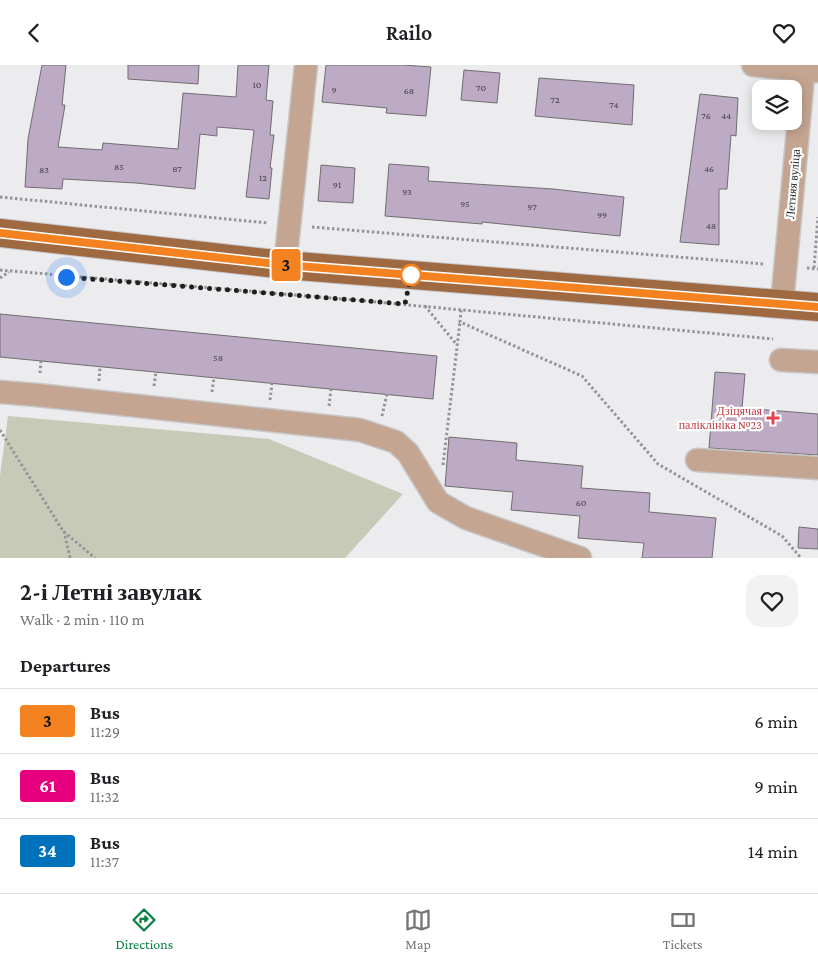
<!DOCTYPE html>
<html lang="en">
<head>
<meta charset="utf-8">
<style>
  body { margin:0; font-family:"Crimson Pro",serif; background:#f2f2f2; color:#202124; height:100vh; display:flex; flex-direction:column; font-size:19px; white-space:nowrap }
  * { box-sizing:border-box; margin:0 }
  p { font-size:16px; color:#757577 }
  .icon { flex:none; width:28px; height:28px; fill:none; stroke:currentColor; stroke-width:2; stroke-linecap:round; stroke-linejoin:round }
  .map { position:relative; height:493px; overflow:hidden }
  .drawer { display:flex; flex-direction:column; background:#fff; flex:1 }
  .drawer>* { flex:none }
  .badge { padding:0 10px; border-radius:4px; font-size:18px; line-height:32px }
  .buttons { position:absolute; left:752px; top:15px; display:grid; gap:10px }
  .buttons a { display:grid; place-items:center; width:50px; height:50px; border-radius:10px; background:#fff; box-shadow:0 2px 12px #0003; font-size:25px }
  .you { position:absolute; width:25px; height:25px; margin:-12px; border:4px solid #fff; border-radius:50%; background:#1a73e8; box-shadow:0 0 0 8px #1a73e833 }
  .map>.badge { position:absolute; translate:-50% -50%; box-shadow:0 0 0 2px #fff }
  h2 { padding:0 20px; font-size:19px; line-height:45px }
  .round { display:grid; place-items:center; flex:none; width:52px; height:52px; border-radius:15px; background:#f2f2f2 }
  .head { display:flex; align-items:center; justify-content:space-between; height:85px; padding:0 20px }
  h1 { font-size:24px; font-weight:600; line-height:38px }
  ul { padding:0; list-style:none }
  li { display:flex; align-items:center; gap:15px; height:65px; padding:0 20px; border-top:1px solid #e0e0e0 }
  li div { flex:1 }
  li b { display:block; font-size:19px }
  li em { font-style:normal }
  li .badge { min-width:55px; font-weight:700; text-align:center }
  header { display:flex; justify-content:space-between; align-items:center; height:65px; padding:0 20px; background:#fff; font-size:22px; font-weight:600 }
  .tabs { display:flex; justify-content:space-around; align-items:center; height:70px; border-top:1px solid #e0e0e0; background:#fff; font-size:14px; color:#757577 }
  .tabs a { display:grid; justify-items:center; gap:2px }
  .tabs .active { color:#0b8043 }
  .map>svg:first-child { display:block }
  .green { fill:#c7cab7 }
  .building { fill:#bdaac4; stroke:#706e70 }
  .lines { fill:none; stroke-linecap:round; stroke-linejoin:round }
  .minor-casing { stroke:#c7c7ca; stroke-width:25 }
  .major-casing { stroke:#c7c7ca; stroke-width:30 }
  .path { stroke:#959597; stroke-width:3; stroke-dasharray:2.5 2.5; stroke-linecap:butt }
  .minor { stroke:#c4a591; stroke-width:22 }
  .major { stroke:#9f6942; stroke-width:28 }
  .line-casing { stroke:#fff; stroke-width:11 }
  .line { stroke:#f58220; stroke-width:8 }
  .walk { stroke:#1f1f20; stroke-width:5; stroke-dasharray:0 9 }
  .stop-dot { fill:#fff; stroke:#f58220; stroke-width:2.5 }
  .health-dot { fill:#e0444e; stroke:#fff; stroke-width:2 }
  .labels { text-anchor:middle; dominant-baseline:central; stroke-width:4.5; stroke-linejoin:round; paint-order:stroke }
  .number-label { font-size:10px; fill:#464249 }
  .street-label { font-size:12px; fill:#1f1f20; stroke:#fff }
  .health-label { font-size:12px; fill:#be3a42; stroke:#fff; text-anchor:end }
</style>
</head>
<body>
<header><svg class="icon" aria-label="back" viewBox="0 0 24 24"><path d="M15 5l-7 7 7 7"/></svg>Railo<svg class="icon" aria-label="heart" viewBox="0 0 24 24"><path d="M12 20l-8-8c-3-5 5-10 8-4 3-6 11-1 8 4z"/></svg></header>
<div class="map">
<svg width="818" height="493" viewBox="0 0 818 493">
  <rect width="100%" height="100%" fill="#ececef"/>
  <path class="green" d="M8,351L269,374L403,429L345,493H0V411Z"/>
  <path class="building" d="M42,0H66L62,40H65L58,82L102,85L103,78L178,84L183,28L236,32L238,0H269L266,35L273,36L270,70H274L270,103H272L269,134L246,132L254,65L217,62V71L200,69L195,124L136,118L63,114L62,124L25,122L28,74Z
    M128,0H199L198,19L128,14Z
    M326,0H403L431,2L426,51L386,48L387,43L322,37Z
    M464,5L500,8L497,38L461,35Z
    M539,13L634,20L632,60L535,51Z
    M700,29L738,33L736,71L731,70L727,124H719V180L680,177Z
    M389,99L429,102L428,116L553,124L624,132L620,171L482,157V159L385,151Z
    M321,100L355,103L353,138L318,136Z
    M0,249L437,291L433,334L0,292Z
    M715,307L745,309L742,343L818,349V390L709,383Z
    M449,372L517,378L516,395L583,401L581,423L650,428L649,447L716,453L712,493H642L644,478L578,473L580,451L511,445L513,427L445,421Z
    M799,462L818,464V484L798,483Z"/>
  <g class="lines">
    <defs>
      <path id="minor" d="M753,0L817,6
        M285,200L306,0
        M782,239L804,0
        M781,295L818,297
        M0,327L37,330L360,365L396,377L408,388L438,437L466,453L580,493
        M697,395L818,403"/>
      <path id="major" d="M0,168L285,200L818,242"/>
    </defs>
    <use href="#minor" class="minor-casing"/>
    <use href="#major" class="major-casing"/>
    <path class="path" d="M0,132L268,158
      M312,162L764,199
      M807,203L818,204
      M814,203L818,152
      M0,205L366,236L773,274
      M0,213L9,207
      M425,241L457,280
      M461,245L460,257L582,311L658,399L782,471L801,493
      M40,308L41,296
      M99,316L100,302
      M154,321L156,307
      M212,327L214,313
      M270,335L272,318
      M329,341L331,324
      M382,351L387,329
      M0,365L63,466L95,493
      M443,400L460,257
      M64,466L70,493"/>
    <use href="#minor" class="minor"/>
    <use href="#major" class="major"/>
  </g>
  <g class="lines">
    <defs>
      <path id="line" d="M0,168L285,200L818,242"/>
    </defs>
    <use href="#line" class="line-casing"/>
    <use href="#line" class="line"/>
    <path class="walk" d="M66,212L405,239L411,210"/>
  </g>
  <circle class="stop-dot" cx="411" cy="210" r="10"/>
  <path class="health-dot" d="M770.5 345.5h5v5h5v5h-5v5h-5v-5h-5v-5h5z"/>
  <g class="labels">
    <g class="number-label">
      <text x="257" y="19">10</text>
      <text x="481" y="22">70</text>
      <text x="334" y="24">9</text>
      <text x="409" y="25">68</text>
      <text x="555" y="34">72</text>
      <text x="614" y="39">74</text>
      <text x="706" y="50">76</text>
      <text x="726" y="50">44</text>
      <text x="119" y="101">85</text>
      <text x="177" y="103">87</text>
      <text x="709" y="103">46</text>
      <text x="44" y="104">83</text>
      <text x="263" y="112">12</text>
      <text x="337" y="119">91</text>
      <text x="407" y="126">93</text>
      <text x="465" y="138">95</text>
      <text x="532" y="141">97</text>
      <text x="602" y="149">99</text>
      <text x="711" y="160">48</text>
      <text x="218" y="292">58</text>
      <text x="581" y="437">60</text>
    </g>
    <g class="street-label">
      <text transform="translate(793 119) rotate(-85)">Летняя вуліца</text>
    </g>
    <g class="health-label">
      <text x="762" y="346">Дзіцячая<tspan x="762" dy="14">паліклініка №23</tspan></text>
    </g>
  </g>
</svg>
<div class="buttons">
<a><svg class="icon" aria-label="layers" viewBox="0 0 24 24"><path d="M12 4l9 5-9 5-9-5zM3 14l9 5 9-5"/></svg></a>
</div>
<div class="you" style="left:66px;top:212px"></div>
<b class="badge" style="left:286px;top:200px;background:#f58220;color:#111">3</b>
</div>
<section class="drawer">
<div class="head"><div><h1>2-і Летні завулак</h1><p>Walk · 2 min · 110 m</p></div><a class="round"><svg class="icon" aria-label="heart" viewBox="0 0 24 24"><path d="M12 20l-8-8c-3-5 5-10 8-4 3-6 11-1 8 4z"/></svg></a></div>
<h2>Departures</h2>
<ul>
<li><span class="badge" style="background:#f58220;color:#111">3</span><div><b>Bus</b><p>11:29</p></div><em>6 min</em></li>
<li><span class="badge" style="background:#e6007e;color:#fff">61</span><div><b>Bus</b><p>11:32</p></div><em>9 min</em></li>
<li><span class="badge" style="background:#0072bc;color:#fff">34</span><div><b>Bus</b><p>11:37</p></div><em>14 min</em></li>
</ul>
</section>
<nav class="tabs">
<a class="active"><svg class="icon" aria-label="directions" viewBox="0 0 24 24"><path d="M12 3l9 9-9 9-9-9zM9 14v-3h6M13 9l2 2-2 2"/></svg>Directions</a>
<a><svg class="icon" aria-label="map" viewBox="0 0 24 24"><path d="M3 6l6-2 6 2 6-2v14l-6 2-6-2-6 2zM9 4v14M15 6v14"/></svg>Map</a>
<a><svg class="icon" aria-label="tickets" viewBox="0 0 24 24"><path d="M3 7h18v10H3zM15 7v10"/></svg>Tickets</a>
</nav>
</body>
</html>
